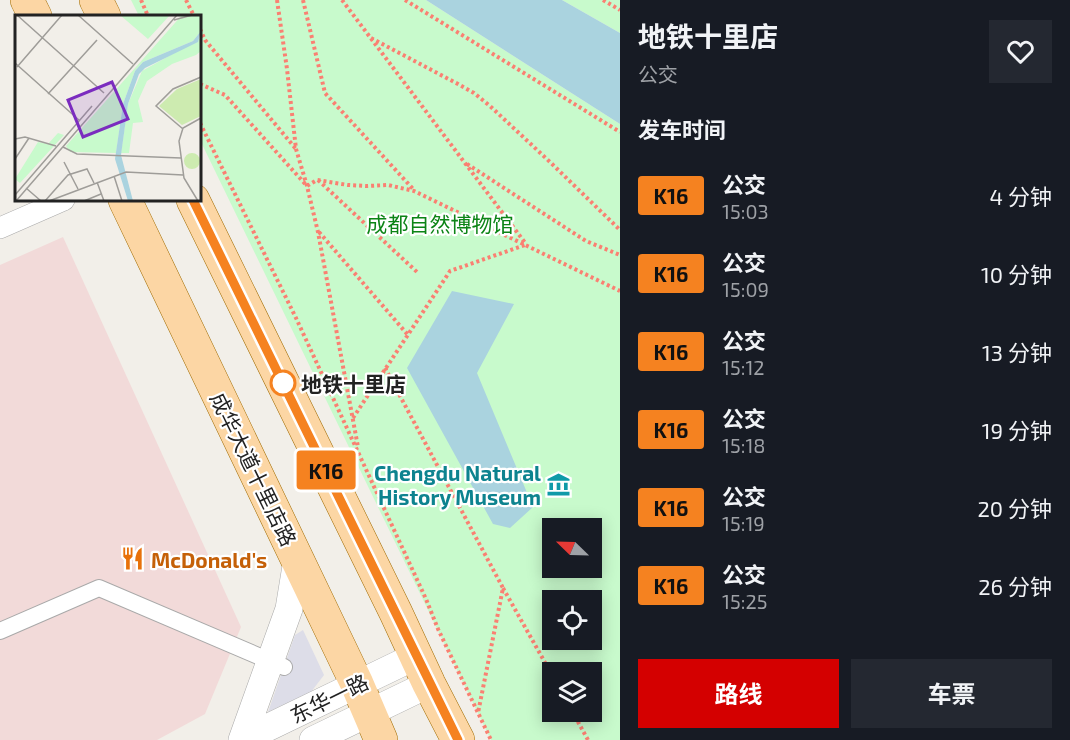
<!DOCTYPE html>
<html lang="zh">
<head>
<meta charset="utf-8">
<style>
  body { margin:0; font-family:"Exo 2","Noto Sans SC",sans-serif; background:#242831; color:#f1f3f6; height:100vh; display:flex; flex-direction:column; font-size:22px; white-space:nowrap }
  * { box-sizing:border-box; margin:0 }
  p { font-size:20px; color:#9ea1a6 }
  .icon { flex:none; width:33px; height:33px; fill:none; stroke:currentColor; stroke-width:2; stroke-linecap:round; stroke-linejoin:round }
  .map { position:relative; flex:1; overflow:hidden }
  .sheet { display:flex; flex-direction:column; background:#171b24; width:450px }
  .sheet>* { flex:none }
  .badge { padding:0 12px; border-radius:4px; font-size:21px; line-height:39px }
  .needle { width:39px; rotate:293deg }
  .controls { position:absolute; left:542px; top:518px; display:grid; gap:12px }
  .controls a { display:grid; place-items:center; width:60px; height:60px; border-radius:0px; background:#171b24; box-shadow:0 3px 15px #0003; font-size:30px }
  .map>.badge { position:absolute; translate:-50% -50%; box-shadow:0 0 0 3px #fff }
  h2 { padding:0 18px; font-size:22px; line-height:54px }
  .round { display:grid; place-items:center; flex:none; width:63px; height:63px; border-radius:0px; background:#242831 }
  .headline { display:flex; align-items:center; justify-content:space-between; height:102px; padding:0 18px }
  h1 { font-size:28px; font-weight:700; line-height:45px }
  .cta { display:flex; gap:12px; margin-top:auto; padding:12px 18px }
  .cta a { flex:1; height:69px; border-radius:0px; background:#d40000; color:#fff; font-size:24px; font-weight:700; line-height:69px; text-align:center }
  .cta a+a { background:#242831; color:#f1f3f6 }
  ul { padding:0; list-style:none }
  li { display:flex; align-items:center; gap:18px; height:78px; padding:0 18px }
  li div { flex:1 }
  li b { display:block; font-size:22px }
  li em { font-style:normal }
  li .badge { min-width:66px; font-weight:700; text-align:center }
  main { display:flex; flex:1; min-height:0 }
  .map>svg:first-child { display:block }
  .commercial { fill:#f2dad9 }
  .park { fill:#c8facc; fill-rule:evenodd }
  .plaza { fill:#dddde8 }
  .water { fill:#aad3df }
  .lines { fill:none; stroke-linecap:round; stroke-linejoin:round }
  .pedestrian-casing { stroke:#a9a9a9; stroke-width:18 }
  .minor-casing { stroke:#a9a9a9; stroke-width:22 }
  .tertiary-casing { stroke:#a9a9a9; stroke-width:28 }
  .primary-casing { stroke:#a06b00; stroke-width:34 }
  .path { stroke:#fa8072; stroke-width:4; stroke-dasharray:3 3; stroke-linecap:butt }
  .pedestrian { stroke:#fff; stroke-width:16 }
  .minor { stroke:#fff; stroke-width:21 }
  .tertiary { stroke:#fff; stroke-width:27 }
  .primary { stroke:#fcd6a4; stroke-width:33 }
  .line-casing { stroke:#fff; stroke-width:14 }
  .line { stroke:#f58220; stroke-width:9 }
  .stop-dot { fill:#fff; stroke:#f58220; stroke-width:3 }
  .labels { text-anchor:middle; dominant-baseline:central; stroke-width:4.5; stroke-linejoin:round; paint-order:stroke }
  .park-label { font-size:21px; fill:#0c8416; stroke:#fff }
  .stop-label { font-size:21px; font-weight:bold; fill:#222; stroke:#fff; text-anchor:start }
  .street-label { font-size:21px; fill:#222; stroke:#fff }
  .culture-label { font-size:21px; font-weight:bold; fill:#0d838f; stroke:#fff; text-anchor:end }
  .food-label { font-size:21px; font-weight:bold; fill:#c56008; stroke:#fff; text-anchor:start }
  .inset-road { fill:none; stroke:#9f9d99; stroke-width:1.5 }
  .view { fill:#7b2cbf; fill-opacity:0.15; stroke:#7b2cbf; stroke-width:3 }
  .inset-edge { fill:none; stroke:#222; stroke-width:3 }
</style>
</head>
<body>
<main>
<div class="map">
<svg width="620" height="740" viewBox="0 0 620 740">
  <rect width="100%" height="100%" fill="#f2efe9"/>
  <path class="commercial" d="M63,237L241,627L205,714L157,740H0V265Z"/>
  <path class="park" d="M131,0H426L620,124V740H491L200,140V16H139ZM552,528H591V567H552ZM552,600H591V639H552ZM552,672H591V711H552Z
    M562,0H620V33Z"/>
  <path class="plaza" d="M303,630L324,675L311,692L268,712L295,635Z"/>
  <path class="water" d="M426,0H562L620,33V124Z
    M452,291L514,304L477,373L533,507L510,528L493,524L407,368Z"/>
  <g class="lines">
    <defs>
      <path id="pedestrian" d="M0,631L99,588L284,667"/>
      <path id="minor" d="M0,228L64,200"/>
      <path id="tertiary" d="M242,740L416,656
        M242,740L289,609L297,560
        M313,740L429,684"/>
      <path id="primary" d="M27,0L35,16
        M96,0L104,16
        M125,200L357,684L381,740
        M193,200L396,613L429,684L458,740"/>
    </defs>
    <use href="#pedestrian" class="pedestrian-casing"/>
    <use href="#minor" class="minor-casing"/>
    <use href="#tertiary" class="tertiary-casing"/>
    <use href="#primary" class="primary-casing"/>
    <path class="path" d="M141,0L148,16
      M186,0L194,16
      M277,0L287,69L296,149L307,186L318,232L358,447
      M303,0L325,93L414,190
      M342,0L526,244
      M405,0L620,132
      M603,0L620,10
      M200,29L205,40L296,149
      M371,38L458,84L474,93L490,106L550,162L620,230
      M200,84L225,95L307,186L317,180L348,185L367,186L388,185L414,191L620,291
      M200,123L296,318L426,599L438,629L491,740
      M467,164L586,241L620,255
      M318,180L417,272
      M319,232L408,335
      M385,368L503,588L478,713
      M353,418L450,271L525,245
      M503,588L552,675
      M572,711L588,740"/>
    <use href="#pedestrian" class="pedestrian"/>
    <use href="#minor" class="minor"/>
    <use href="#tertiary" class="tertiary"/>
    <use href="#primary" class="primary"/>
  </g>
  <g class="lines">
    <defs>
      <path id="line" d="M193,200L458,740"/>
    </defs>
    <use href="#line" class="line-casing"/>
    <use href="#line" class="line"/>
  </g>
  <defs>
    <symbol id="museum-bare" viewBox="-9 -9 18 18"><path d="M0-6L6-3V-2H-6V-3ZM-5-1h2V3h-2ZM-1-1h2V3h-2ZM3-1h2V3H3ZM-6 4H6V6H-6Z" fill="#0f9aa8" stroke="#fff" stroke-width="2.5" paint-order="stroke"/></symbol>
    <symbol id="restaurant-bare" viewBox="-9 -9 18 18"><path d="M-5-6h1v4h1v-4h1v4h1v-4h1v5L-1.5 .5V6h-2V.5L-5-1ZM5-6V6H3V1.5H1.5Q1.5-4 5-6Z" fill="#e8710a" stroke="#fff" stroke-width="2.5" paint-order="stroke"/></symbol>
  </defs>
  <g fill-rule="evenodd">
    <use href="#museum-bare" x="542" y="468" width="33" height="33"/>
    <use href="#restaurant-bare" x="116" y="542" width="33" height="33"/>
  </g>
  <circle class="stop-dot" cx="283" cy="383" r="12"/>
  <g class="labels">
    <g class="park-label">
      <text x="440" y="223">成都自然博物馆</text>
    </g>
    <g class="stop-label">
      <text x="301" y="383">地铁十里店</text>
    </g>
    <g class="street-label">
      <text transform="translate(254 469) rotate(64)">成华大道十里店路</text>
      <text transform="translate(329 698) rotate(-26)">东华一路</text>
    </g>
    <g class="culture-label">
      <text x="541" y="472">Chengdu Natural<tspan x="541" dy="24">History Museum</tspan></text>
    </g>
    <g class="food-label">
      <text x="151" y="559">McDonald's</text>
    </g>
  </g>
  <g transform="translate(15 15)">
    <rect width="186" height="186" fill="#f2efe9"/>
    <path d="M186,64V101L167,110L144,91L162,74ZM169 146a8 8 0 1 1 16 0a8 8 0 1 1-16 0Z" fill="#cdebb0"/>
    <path d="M105,0H155L133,24ZM167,0H186V16L178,26L128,47L120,56L108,89L101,138L55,137L51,131ZM186,23V36L181,40L157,49L132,66L123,86L128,107L118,108L114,138H106L113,89L127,56ZM43,118L49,120L5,168L0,164L23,127L33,129Z" fill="#c8facc"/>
    <path d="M186,16L183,27L130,53L124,59L113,89L106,140L118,186H113L100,144L108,89L120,56L128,47L178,26Z" fill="#aad3df"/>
    <path class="inset-road" d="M2,0L89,78M63,0L118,49M159,5L177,0M0,48L65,106M2,52L47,0M33,79L82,25M168,114L141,91L158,74L186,62M0,124L10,122L41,131M48,132L62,139L166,143M0,144L14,123M49,147L63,174M99,161L107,186M82,167L89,186M11,173L26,186M0,180L77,91M1,186L162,0M30,186L53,160L72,154L79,168M34,186L111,157L168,160M69,186L86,179M183,186L169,163L164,126L168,113L186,103"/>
    <path class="view" d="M97,67L113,104L68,122L53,85Z"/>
    <rect width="186" height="186" class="inset-edge"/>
  </g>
</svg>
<div class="controls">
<a><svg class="needle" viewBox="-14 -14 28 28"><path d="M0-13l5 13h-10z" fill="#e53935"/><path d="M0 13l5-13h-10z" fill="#9ea1a6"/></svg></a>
<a><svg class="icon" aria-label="locate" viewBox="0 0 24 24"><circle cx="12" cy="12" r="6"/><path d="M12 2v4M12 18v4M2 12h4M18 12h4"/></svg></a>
<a><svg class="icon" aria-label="layers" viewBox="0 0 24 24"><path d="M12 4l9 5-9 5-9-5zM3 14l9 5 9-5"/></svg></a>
</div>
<b class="badge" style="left:326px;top:470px;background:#f58220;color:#111">K16</b>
</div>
<section class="sheet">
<div class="headline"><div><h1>地铁十里店</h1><p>公交</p></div><a class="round"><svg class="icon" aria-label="heart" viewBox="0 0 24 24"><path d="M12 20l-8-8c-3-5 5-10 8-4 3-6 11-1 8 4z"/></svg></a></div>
<h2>发车时间</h2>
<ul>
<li><span class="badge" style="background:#f58220;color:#111">K16</span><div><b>公交</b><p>15:03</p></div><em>4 分钟</em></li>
<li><span class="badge" style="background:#f58220;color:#111">K16</span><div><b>公交</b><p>15:09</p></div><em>10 分钟</em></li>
<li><span class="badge" style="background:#f58220;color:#111">K16</span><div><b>公交</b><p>15:12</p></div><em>13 分钟</em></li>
<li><span class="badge" style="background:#f58220;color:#111">K16</span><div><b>公交</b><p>15:18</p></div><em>19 分钟</em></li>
<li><span class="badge" style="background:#f58220;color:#111">K16</span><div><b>公交</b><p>15:19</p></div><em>20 分钟</em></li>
<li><span class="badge" style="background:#f58220;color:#111">K16</span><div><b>公交</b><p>15:25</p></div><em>26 分钟</em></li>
</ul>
<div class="cta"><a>路线</a><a>车票</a></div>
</section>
</main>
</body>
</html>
